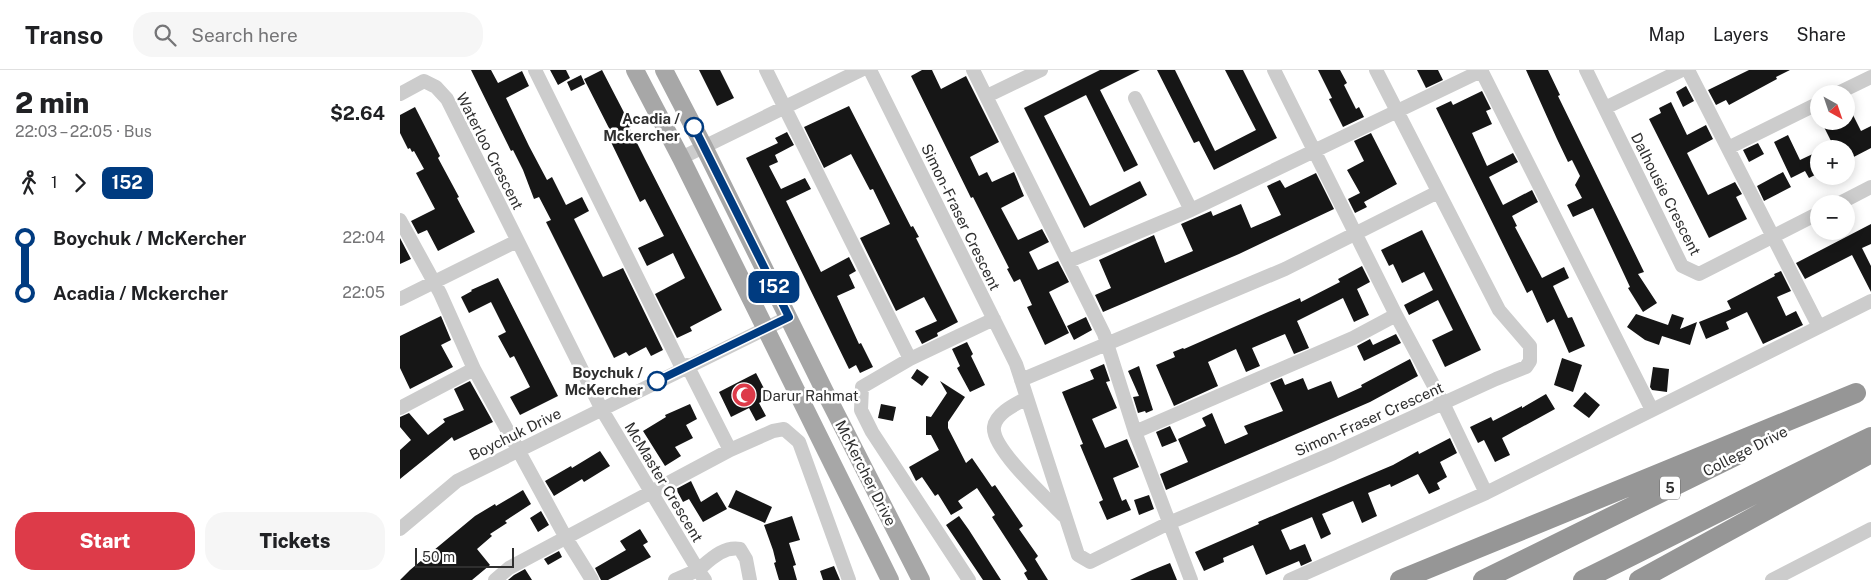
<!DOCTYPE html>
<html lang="en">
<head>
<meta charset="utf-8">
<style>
  body { margin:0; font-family:"Public Sans",sans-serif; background:#f6f6f6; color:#202124; height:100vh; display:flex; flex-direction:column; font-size:19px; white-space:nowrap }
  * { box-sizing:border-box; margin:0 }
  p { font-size:16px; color:#757577 }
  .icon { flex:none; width:28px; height:28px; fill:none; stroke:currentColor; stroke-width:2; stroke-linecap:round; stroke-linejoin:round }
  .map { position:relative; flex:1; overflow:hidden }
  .details { display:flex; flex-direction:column; background:#fff; width:400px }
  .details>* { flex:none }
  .badge { padding:0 10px; border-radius:8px; font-size:18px; line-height:32px }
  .needle { width:32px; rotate:140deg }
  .controls { position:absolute; left:1410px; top:15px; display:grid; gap:10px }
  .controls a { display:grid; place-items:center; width:45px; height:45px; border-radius:50%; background:#fff; box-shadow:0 2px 12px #0003; font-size:25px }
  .scale { position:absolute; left:15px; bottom:12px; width:99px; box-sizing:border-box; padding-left:5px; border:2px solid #2f2f2f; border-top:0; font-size:14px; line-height:18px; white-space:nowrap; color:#2f2f2f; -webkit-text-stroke:4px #fff; paint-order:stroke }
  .map>.badge { position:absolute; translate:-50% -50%; box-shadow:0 0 0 2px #fff }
  .legs { display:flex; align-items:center; gap:8px; height:55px; padding:0 15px; font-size:16px }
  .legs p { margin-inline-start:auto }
  .head { display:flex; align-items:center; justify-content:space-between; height:85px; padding:0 15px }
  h1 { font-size:28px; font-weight:800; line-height:38px }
  .primary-button { display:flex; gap:10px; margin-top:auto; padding:10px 15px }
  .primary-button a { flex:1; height:58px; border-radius:20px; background:#dd3b49; color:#fff; font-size:20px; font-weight:800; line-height:58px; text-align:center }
  .primary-button a+a { background:#f6f6f6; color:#202124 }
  ul { padding:0 15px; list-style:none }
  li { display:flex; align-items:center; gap:18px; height:55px; font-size:19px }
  li i { display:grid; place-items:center; width:8px; height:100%; margin:0 6px; background:currentColor }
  li i::after { content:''; width:12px; height:12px; margin:-6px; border:4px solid; border-radius:50%; background:#fff }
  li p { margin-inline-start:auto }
  li:first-child i { background:linear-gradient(#0000 50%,currentColor 0) }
  li:last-child i { background:linear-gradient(currentColor 50%,#0000 0) }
  header { display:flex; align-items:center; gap:30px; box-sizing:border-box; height:70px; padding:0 25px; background:#fff; border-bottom:1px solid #e0e0e0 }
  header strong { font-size:24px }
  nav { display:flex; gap:28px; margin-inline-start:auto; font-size:18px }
  .search { width:350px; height:45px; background:#f6f6f6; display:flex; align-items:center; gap:12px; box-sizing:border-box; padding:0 18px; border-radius:20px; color:#757577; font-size:19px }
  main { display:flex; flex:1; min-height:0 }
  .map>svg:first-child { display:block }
  .building { fill:#161616 }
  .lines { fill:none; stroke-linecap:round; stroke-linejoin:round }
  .minor { stroke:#ccc; stroke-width:14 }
  .major { stroke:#a7a7a7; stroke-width:18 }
  .highway { stroke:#969696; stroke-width:20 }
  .line-1-casing { stroke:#fff; stroke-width:11 }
  .line-1 { stroke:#003b80; stroke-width:8 }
  .stop-1-dot { fill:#fff; stroke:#003b80; stroke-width:2.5 }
  .labels { text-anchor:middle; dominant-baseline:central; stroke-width:5; stroke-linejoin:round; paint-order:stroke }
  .shield { fill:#fff; stroke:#6d6d6d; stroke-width:1 }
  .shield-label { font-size:14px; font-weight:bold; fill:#2f2f2f }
  .stop-label { font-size:15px; font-weight:bold; fill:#2f2f2f; stroke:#fff; text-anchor:end }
  .street-label { font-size:15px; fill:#2f2f2f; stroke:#fff }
  .poi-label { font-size:15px; fill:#2f2f2f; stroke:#fff; text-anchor:start }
</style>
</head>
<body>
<header>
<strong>Transo</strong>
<div class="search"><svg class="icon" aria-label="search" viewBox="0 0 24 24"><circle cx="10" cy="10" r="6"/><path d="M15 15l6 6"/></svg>Search here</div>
<nav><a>Map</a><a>Layers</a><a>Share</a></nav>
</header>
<main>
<section class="details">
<div class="head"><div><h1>2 min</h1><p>22:03 – 22:05 · Bus</p></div><b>$2.64</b></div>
<div class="legs"><svg class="icon" aria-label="walk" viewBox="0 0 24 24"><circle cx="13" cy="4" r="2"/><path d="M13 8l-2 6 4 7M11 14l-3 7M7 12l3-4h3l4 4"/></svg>1<svg class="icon" aria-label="forward" viewBox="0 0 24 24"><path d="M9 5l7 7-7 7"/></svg><b class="badge" style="background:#003b80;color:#fff">152</b></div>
<ul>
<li><i style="color:#003b80"></i><b>Boychuk / McKercher</b><p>22:04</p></li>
<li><i style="color:#003b80"></i><b>Acadia / Mckercher</b><p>22:05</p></li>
</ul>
<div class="primary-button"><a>Start</a><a>Tickets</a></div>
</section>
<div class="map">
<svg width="1471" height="510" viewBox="0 0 1471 510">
  <rect width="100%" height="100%" fill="#fff"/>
  <path class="building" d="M71,0H91L98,13L122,1L129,16L106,28L129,76L147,110L152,107L166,135L182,127L189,141L174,149L203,207L223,198L263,280L251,286L246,277L229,286L226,282L214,288L146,152L151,150L139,127L134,129L123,100L113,80L111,81Z
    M150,0H166L170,8L158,15Z
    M202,0L231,56L229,57L245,89L322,240L290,257L292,261L277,268L255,224L285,208L273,183L247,196L238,178L264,166L245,129L240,132L210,70L214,68L184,9Z
    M299,0H320L334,28L317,36Z
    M522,0H532L541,19L566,6L599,72L570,87L579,106L587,102L592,112L614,102L624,126L601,138L618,170L642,159L649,172L629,182L638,200L658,191L669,212L649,222L669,263L645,275L627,237L632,235L620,209L614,212L607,199L609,198L573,127L571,128L511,6Z
    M700,0H740L700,20L738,95L724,102L686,25L644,46L690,136L740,111L747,125L684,158L624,38Z
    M757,0H775L815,81L856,60L825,0H843L877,68L814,100L799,71L794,73Z
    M918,0H940L947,13L944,15L956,39L959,37L964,47L943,57L929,29L932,28Z
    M1017,0H1038L1043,10L1026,18Z
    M1126,0H1148L1160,25L1158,26L1244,202L1238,204L1257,233L1243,242L1228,218L1230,217L1193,138L1173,147L1167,135L1182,128L1175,115L1180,106L1172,90L1168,92L1157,69Z
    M1349,0H1390L1376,7L1377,9L1329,35L1326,30L1316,35L1308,20Z
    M181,5L185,14L171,21L167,12Z
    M1286,16L1294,31L1283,37L1276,22Z
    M1082,21L1091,39L1086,41L1092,54L1072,63L1087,96L1113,83L1118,92L1089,107L1103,135L1132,120L1138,132L1112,146L1117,156L1115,157L1142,208L1164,197L1169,208L1153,216L1168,248L1172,247L1185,276L1169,283L1154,249L1147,253L1132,220L1127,223L1036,38L1051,31L1053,35Z
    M1446,31L1461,61L1471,56V78L1446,91V79H1435L1421,51H1446Z
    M1271,32L1287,65L1306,55L1313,69L1287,83L1308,125L1335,112L1342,124L1336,127L1347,149L1309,168L1249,49L1261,43L1259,38Z
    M449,36L511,157L513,156L519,167L516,168L558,252L537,263L538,266L522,274L515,261L537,251L524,227L496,241L460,168L490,154L473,119L470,120L451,84L424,98L404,57Z
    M15,37L40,86L38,88L59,127L57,128L75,162L38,181L27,160L18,164L11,151L35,139L16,103L24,99L14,81L12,82L10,78L8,79L0,63V45Z
    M387,62L394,75L375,85L378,92L369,96L381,119L405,108L411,119L386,131L421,202L449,187L456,201L449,205L455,218L437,226L459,274L461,273L473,297L460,303L456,295L449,299L346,88L378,73L375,68Z
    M971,63L997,114L964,132L967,137L955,143L948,129L960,123L947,100L964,91L954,71Z
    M1388,65L1400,90L1419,81V103L1409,108L1405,101L1391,108L1374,72Z
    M1358,73L1364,84L1349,92L1343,80Z
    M1383,102L1391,117L1364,131L1357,116Z
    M916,103L934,139L839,184L703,242L695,225L711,218L699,190L754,165L765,193L793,181L781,154L811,141L813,146L841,134L851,158L881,145L867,116L880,110L885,118Z
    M1471,154V174L1462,178L1471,196V222L1452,185L1405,209L1396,193Z
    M1022,160L1081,280L1045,297L1032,270L1053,260L1038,230L1009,245L1004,235L1033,220L1024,202L1002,213L993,194L989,196L981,180Z
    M0,168L11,189L0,194Z
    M962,196L970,212L957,219L969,245L954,252L943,228L897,251L909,278L894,284L885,264L852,278L860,296L846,302L836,279L808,292L818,316L774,336L756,295L775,287L773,282L783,278L784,279L900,228L901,232L940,212L938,209Z
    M1381,201L1391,221L1377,227L1386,246L1396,241L1403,255L1363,274L1347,242L1326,252L1329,259L1306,269L1299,252L1331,239L1327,231L1375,206L1374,204Z
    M98,208L158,326L120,345L110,327L130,317L114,286L110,288L98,266L106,262L91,232L69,243L61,227L72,221L71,220Z
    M1236,244L1268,255L1272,244L1284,248L1280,259L1297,252L1290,275L1262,266L1259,275L1245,270L1227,257Z
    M41,246L51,270L41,275L53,297L10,319L0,298V266Z
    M686,247L692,260L674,270L667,256Z
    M996,264L1001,273L964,291L957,276L970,269L973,275Z
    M567,272L573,284L571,286L585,315L570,322L557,298L560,296L552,279Z
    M1162,288L1182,295L1173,322L1154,315Z
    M1010,289L1018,306L970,332L766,420L760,404L788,392L778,369L806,356L802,348L812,343L825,374L848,364L844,356L883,341L870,313L882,308L885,315L903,308L908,320L931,311L938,328L962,317L961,315Z
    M704,294L710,311L706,312L717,338L692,349L705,378L727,369L739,397L713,408L722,431L726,429L731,440L707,450L699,432L703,430L680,375L683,374L662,322L694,309L690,300Z
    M739,296L753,340L746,343L745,341L738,343L733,327L739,326L728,301Z
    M1253,297L1269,299L1267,322L1252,320L1250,317Z
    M517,299L529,307L522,316L511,308Z
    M356,303L369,328L359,333L366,346L356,351L349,338L331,347L319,322Z
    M70,311L93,352L54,371L52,367L0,409V380L11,370L0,357V347L9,343L28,365L45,352L43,349L64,340L54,319Z
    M540,311L565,327L548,352V358L566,393L572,388L592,417L595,415L623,456L619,459L638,486L635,489L648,510H628L624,503L627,501L592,447L595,445L577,418L558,431L563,438L551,445L538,424L535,426L522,407L516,411L509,397L539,380L531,365H526V346L531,347L547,323Z
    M1185,322L1200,335L1189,348L1173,336Z
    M1146,324L1155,339L1102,368L1110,385L1095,392L1084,370L1078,373L1070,357L1091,347L1093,351L1122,336V338Z
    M290,334L297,349L286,355L293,368L275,377L281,386L265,396L243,361L266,347L265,345Z
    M481,334L496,337L493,351L478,348Z
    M770,356L777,371L762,377L756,362Z
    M1050,368L1057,383L1040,392L1047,407L1037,413L1040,419L1029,424L1018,404L991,417L990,414L968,423L977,446L962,453L953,431L922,444L931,464L921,469L912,447L881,460L890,480L905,474L912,491L901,496L899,491L866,505L853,475L823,488L824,492L804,501L795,482L859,454L858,452L993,395L1018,381L1019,384Z
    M200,381L210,396L184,412L182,409L154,426L145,411L171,396L172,398Z
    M291,411L301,432L317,422L327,439L303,452L289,429L283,432L276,419Z
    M123,420L131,434L105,451L107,453L90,464L92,466L77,479L90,495L72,510H0L10,500L75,446L95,434L96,436Z
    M336,420L372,437L365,453L328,437Z
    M749,425L754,439L739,445L734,430Z
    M141,441L149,455L138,462L130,448Z
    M392,446L400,470L389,473L396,495L393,496L397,510H379L374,493L376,492L373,480L364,455Z
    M559,446L569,460L601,510H583L546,455Z
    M240,459L248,472L243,475L251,487L208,510H201L195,498L226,480L220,471Z
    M159,481L162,487L148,495L144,489Z
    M770,493L777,510H730L750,501Z
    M434,496L440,510H423L420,501Z
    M125,499L132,510H108L114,505Z"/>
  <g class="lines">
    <path class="minor" d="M135,0L282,298
      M366,0L510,289
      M470,0L616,294L678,485L690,492L769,453L934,383L1096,309L1126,297L1130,291V276L1099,240L976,0
      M573,0L704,264L735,362L791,510
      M874,0L996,245L1043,333L1086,423
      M1081,0L1252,340
      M1186,0L1282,196L1299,204L1419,143
      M1288,0L1419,257
      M0,24L24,11L36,17L47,29L202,340L298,500L275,510
      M1436,24L1471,7
      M587,26L641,0
      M735,28L791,140
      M1205,38L1282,0
      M1328,78L1419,33
      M281,88L461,0
      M1438,134L1471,117
      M0,150L40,223L74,299L166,468L192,510
      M669,191L791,140L1081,1
      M0,229L117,171
      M287,295L330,380
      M621,310L885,199L1038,122
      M627,328C616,334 596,343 594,357C591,378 648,430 664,446
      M0,338L74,299
      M735,362L953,268L996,245
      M0,459L57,411L389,247
      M95,510L109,498L330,380L373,361L384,359L399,372L449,510
      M305,510L298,500C310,490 323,476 340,479L346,489L350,510
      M569,510L472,362L461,340L462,317L510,289L594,249
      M890,510L1086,423L1471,231
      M1372,510L1471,459"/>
    <path class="major" d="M235,0L281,88L490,510
      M264,0L304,77L426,324L521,510"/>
    <path class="highway" d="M1000,510L1456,323
      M1083,510L1339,384
      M1183,510C1279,463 1374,413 1471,367
      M1239,510L1471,383"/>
  </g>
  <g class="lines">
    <defs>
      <path id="line-1" d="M257,311L389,247L294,57"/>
    </defs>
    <use href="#line-1" class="line-1-casing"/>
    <use href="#line-1" class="line-1"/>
  </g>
  <defs>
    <symbol id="mosque-disc" viewBox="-11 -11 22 22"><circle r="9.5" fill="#dd3b49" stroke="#fff"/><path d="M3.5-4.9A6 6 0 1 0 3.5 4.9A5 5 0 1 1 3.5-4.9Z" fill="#fff"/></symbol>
  </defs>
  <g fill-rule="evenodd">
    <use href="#mosque-disc" x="330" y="311" width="28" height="28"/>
  </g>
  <g class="stop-1-dot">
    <circle cx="294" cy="57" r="9"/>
    <circle cx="257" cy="311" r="9"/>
  </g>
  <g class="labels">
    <rect class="shield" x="1260" y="406.5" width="20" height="23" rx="4"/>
    <g class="shield-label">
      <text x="1270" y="418">5</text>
    </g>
    <g class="stop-label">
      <text x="280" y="48">Acadia /<tspan x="280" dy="17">Mckercher</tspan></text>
      <text x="243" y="302">Boychuk /<tspan x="243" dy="17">McKercher</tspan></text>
    </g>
    <g class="street-label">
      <text transform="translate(90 81) rotate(63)">Waterloo Crescent</text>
      <text transform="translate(1266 124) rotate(63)">Dalhousie Crescent</text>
      <text transform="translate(561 147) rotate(64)">Simon-Fraser Crescent</text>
      <text transform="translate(969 349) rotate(-24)">Simon-Fraser Crescent</text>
      <text transform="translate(115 364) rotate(-26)">Boychuk Drive</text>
      <text transform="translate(1345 381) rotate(-27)">College Drive</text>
      <text transform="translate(466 403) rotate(63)">McKercher Drive</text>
      <text transform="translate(264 412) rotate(59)">McMaster Crescent</text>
    </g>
    <g class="poi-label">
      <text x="362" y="325">Darur Rahmat</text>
    </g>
  </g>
</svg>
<div class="controls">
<a><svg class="needle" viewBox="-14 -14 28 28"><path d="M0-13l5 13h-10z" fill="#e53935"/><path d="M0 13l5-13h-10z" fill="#757577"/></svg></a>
<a>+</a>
<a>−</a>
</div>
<div class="scale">50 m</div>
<b class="badge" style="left:374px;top:217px;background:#003b80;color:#fff">152</b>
</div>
</main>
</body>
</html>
